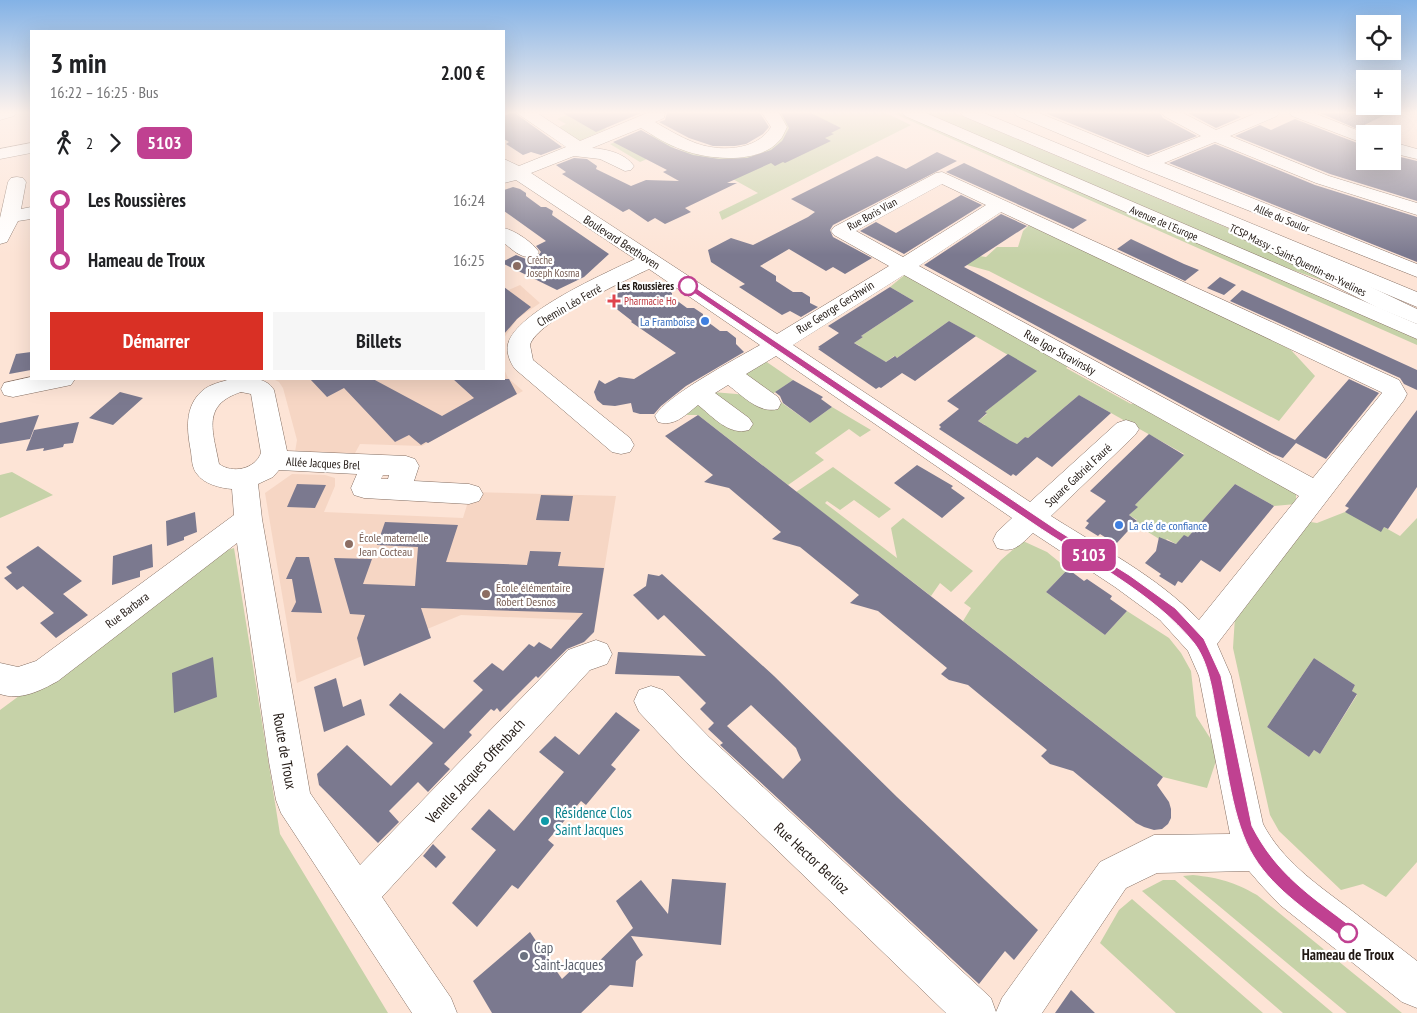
<!DOCTYPE html>
<html lang="fr">
<head>
<meta charset="utf-8">
<style>
  body { margin:0; font-family:"PT Sans Narrow",sans-serif; background:#f6f6f6; color:#202124; height:100vh; display:flex; flex-direction:column; font-size:19px; white-space:nowrap }
  * { box-sizing:border-box; margin:0 }
  p { font-size:16px; color:#757577 }
  .icon { flex:none; width:28px; height:28px; fill:none; stroke:currentColor; stroke-width:2; stroke-linecap:round; stroke-linejoin:round }
  .map { position:relative; flex:1; overflow:hidden }
  .sheet { position:absolute; left:30px; top:30px; width:475px; height:350px; display:flex; flex-direction:column; background:#fff; border-radius:0px; box-shadow:0 5px 20px #0002 }
  .sheet>* { flex:none }
  .badge { padding:0 10px; border-radius:8px; font-size:18px; line-height:32px }
  .buttons { position:absolute; left:1356px; top:15px; display:grid; gap:10px }
  .buttons a { display:grid; place-items:center; width:45px; height:45px; border-radius:0px; background:#fff; box-shadow:0 5px 20px #0002; font-size:25px }
  .map>.badge { position:absolute; translate:-50% -50%; box-shadow:0 0 0 2px #fff }
  .legs { display:flex; align-items:center; gap:8px; height:55px; padding:0 20px; font-size:16px }
  .legs p { margin-inline-start:auto }
  .overview { display:flex; align-items:center; justify-content:space-between; height:85px; padding:0 20px }
  h1 { font-size:28px; font-weight:700; line-height:38px }
  .action { display:flex; gap:10px; margin-top:auto; padding:10px 20px }
  .action a { flex:1; height:58px; border-radius:0px; background:#d93025; color:#fff; font-size:20px; font-weight:700; line-height:58px; text-align:center }
  .action a+a { background:#f6f6f6; color:#202124 }
  ul { padding:0 20px; list-style:none }
  li { display:flex; align-items:center; gap:18px; height:60px; font-size:19px }
  li i { display:grid; place-items:center; width:8px; height:100%; margin:0 6px; background:currentColor }
  li i::after { content:''; width:12px; height:12px; margin:-6px; border:4px solid; border-radius:50%; background:#fff }
  li p { margin-inline-start:auto }
  li:first-child i { background:linear-gradient(#0000 50%,currentColor 0) }
  li:last-child i { background:linear-gradient(currentColor 50%,#0000 0) }
  .map>svg:first-child { display:block }
  .built { fill:#f6d6c4 }
  .green { fill:#c6d2a8; fill-rule:evenodd }
  .building { fill:#7b798f; fill-rule:evenodd }
  .lines { fill:none; stroke-linecap:round; stroke-linejoin:round }
  .minor-casing { stroke:#856f63; stroke-width:1 }
  .major-casing { stroke:#856f63; stroke-width:1 }
  .minor { fill:#fff; fill-rule:evenodd }
  .major { fill:#fff; fill-rule:evenodd }
  .line-1 { fill:#c04191; stroke:#fff }
  .education-dot { fill:#8d6e63; stroke:#fff; stroke-width:2 }
  .stop-1-dot { fill:#fff; stroke:#c04191; stroke-width:2.5 }
  .health-dot { fill:#e0444e; stroke:#fff; stroke-width:2 }
  .shop-dot { fill:#3f7fe0; stroke:#fff; stroke-width:2 }
  .culture-dot { fill:#0f9aa8; stroke:#fff; stroke-width:2 }
  .worship-dot { fill:#6b7280; stroke:#fff; stroke-width:2 }
  .labels { text-anchor:middle; dominant-baseline:central; stroke-width:4.5; stroke-linejoin:round; paint-order:stroke }
  .far-street-label { font-size:11px; fill:#211813; stroke:#fff }
  .far-education-label { font-size:11px; fill:#785e54; stroke:#fff; text-anchor:start }
  .far-stop-label { font-size:11px; font-weight:bold; fill:#211813; stroke:#fff; text-anchor:end }
  .far-health-label { font-size:11px; fill:#be3a42; stroke:#fff; text-anchor:start }
  .street-label { font-size:12px; fill:#211813; stroke:#fff }
  .shop-label { font-size:12px; fill:#366cbe; stroke:#fff; text-anchor:end }
  .education-label { font-size:12px; fill:#785e54; stroke:#fff; text-anchor:start }
  .near-street-label { font-size:15px; fill:#211813; stroke:#fff }
  .near-culture-label { font-size:15px; fill:#0d838f; stroke:#fff; text-anchor:start }
  .near-worship-label { font-size:15px; fill:#5b616d; stroke:#fff; text-anchor:start }
  .near-stop-label { font-size:15px; font-weight:bold; fill:#211813; stroke:#fff }
</style>
</head>
<body>
<div class="map">
<svg width="1417" height="1013" viewBox="0 0 1417 1013">
  <rect width="100%" height="100%" fill="#fde4d6"/>
  <path class="built" d="M520,285L540,303L517,319L504,338V292Z
    M504,369L508,378L523,391L422,446L360,444L354,455L295,452L297,440L283,388L279,382L273,379H504Z
    M292,474L325,475L335,478V486L324,512L463,518L471,492L616,496L596,621L461,615L297,683L265,493Z"/>
  <path class="green" d="M571,113L603,127L606,129L579,141L557,128L566,124L557,119Z
    M776,113H886L911,125L722,220L719,212L758,193L675,147L640,162L610,144C626,138 641,140 656,133L689,152L774,145L781,139L785,131Z
    M893,113H902L1417,339V345Z
    M917,113H955L1242,234L1332,284L1233,249Z
    M1031,223L1200,302L1291,350L1315,376L1279,421L989,271L967,265L958,253L986,257L997,247H1018L1023,231Z
    M907,273L1017,331L1241,456L1244,455L1296,490V504L1274,506L1235,484L1188,537L1184,536L1176,544L1167,539L1164,542L1135,524L1137,520L1129,515L1137,507L1135,505L1184,454L1079,395L1028,438L1025,437L1017,444L1009,440L1006,442L982,427L985,425L978,421L987,414L985,412L1036,371L949,321L897,358L894,356L886,362L880,359L877,360L857,348L860,346L854,343L863,337L861,336L914,301L890,287ZM1072,364L1138,401V402L1131,404L1066,368Z
    M761,358L793,380L771,395L810,423L832,407L871,430L860,437L849,429L815,453L824,460L788,485L698,415H681L713,392L748,395L741,374Z
    M833,467L891,509L879,518L854,500L840,510L827,501L825,503L897,558L891,528L903,518L973,571L951,592L940,583L931,596L796,492Z
    M12,472L53,495L0,518V475Z
    M1345,512L1384,527L1400,536L1417,518V862L1386,897L1363,884L1341,890L1279,831L1270,815L1233,648L1237,585L1285,518L1317,523ZM1314,658L1355,685L1352,691L1357,695L1320,754L1314,750L1309,757L1267,727Z
    M1023,541L1047,552L1068,569L1046,592L1105,635L1127,611L1169,638L1181,653L1191,671L1196,716L1219,752L1207,788L1163,777L963,621L971,608L964,603L1001,560Z
    M234,548L280,834L388,1013H0V710L209,556Z
    M1193,875C1220,878 1234,882 1257,895L1402,1013H1347L1183,876Z
    M1163,880H1175L1333,1013H1283L1142,891Z
    M1132,899L1263,1013H1176L1100,943L1119,910Z"/>
  <path class="building" d="M511,113H515L562,147L541,155L531,152L523,155L506,144L509,142L504,139V116Z
    M563,113H641L596,132Z
    M667,113H760L769,127L763,134L746,144L735,146H713L689,138L659,122L665,120Z
    M781,113H811L841,128L831,133L834,134L825,138L831,141L785,163L783,162L775,166L771,163L727,183H737L685,208L691,212L665,224L655,218L648,222L629,209L623,212L562,174L566,172L556,165L574,158L587,159L597,166L596,169L631,186L646,180L679,181L663,172L667,170L613,142L641,130L671,147L693,155L719,159L747,158L771,150L782,141L789,128Z
    M1045,113H1160L1163,118L1197,136L1148,155Z
    M1188,113H1233L1241,117L1216,128Z
    M1320,113H1389L1358,128L1382,134H1369Z
    M1295,119L1365,146V161H1392V155L1417,161V201L1330,174L1235,136L1260,125L1271,130Z
    M1215,144L1315,185L1417,217V262L1169,163Z
    M937,152L957,161L833,225L830,230L833,237L872,258L845,274L833,267L826,271L789,249L760,266L776,276V281L793,292H802L810,297V303L818,307L801,317L790,311L782,315L739,287L745,284L711,262L708,250L731,238L753,245L808,217L815,212L791,199L877,156L906,169Z
    M964,163L1028,193L1087,220L1073,229L946,172Z
    M513,187L520,189L526,193V196L541,207H546L553,211L552,215L609,254L584,277L557,290L504,264V261L516,255L526,259L536,258L541,252L536,246L546,241L504,211V190Z
    M961,195L982,205L904,254L860,231L876,222L896,233Z
    M1001,214L1027,226L964,267L1295,440L1349,379L1379,393L1326,459L1296,443L1283,458L1273,454L924,265Z
    M1131,239L1184,264L1199,270L1185,281L1117,249Z
    M1220,277L1236,285L1224,295L1207,288Z
    M647,282L657,287H664L672,293V297L687,308H694L703,314V319L712,325L720,331H727L736,338V344L744,352L686,386L661,406L654,414H640L633,412L631,403L615,406L603,405L597,400L594,392L599,380L605,384L619,377L634,379L676,353L631,322L632,321L605,300L637,283L643,285Z
    M504,287L531,307L517,319L504,334Z
    M890,287L914,301L861,336L863,337L854,343L886,362L895,356L897,358L949,321L976,336L915,381L902,373L881,388L879,387L876,389L818,349L820,348L818,347L839,333L828,326Z
    M1242,290L1417,370V390L1404,384L1400,378L1230,301Z
    M31,352V370L9,374L16,354Z
    M1008,354L1037,371L985,412L987,413L978,421L1009,440L1017,444L1025,437L1028,438L1079,395L1111,413L1052,467L1037,457L1016,476L1013,474L1011,476L939,429L941,427L939,425L959,409L947,401Z
    M310,379H373L442,416L474,398L453,379H509L517,394L428,443L426,442L421,445L409,435L395,442L344,388L327,397Z
    M793,380L823,397L821,399L832,407L810,423L783,403L780,396L775,392Z
    M120,392L143,398L113,425L89,418Z
    M1417,410V487L1388,529L1384,527L1381,532L1345,512L1349,508L1345,506Z
    M39,415L30,439L0,444V423Z
    M698,415L1163,777L1157,785L1169,802L1171,809V818L1168,824L1162,829L1154,830L1144,827L1136,823L1073,771L1050,764L1041,756L1047,750L968,685L949,680L941,674L947,668L878,611L850,603L859,595L800,547L772,539L781,532L729,488L704,482L713,475L665,436Z
    M79,422L73,443L64,444L63,447L43,451L44,448L26,451L34,430Z
    M1149,434L1184,455L1135,505L1138,507L1129,515L1137,521L1116,544L1100,534L1098,536L1085,528L1089,523L1086,521L1106,501L1090,491Z
    M917,465L953,486L951,488L965,498L942,518L894,483Z
    M297,484L326,485L315,508L287,507Z
    M1235,484L1274,506L1220,572L1201,560L1182,583L1178,581L1175,586L1159,576L1161,574L1145,563L1156,551L1159,537L1176,544L1184,535L1188,537Z
    M541,495L573,496L569,521L536,520Z
    M195,512L197,532L184,537V540L167,546L166,521Z
    M385,522L458,525L446,562L527,565L530,551L561,552L558,566L604,568L594,632L584,642L567,649L538,678L536,676L500,712L497,708L494,711L491,709L469,732L472,735L444,764L450,769L428,792L418,782L389,811L399,822L378,843L319,785L317,774L347,745L391,786L433,743L389,705L400,693L444,729L483,690L473,681L492,663L503,671L529,644L534,647L539,642L551,649L583,613L421,608L431,638L364,666L357,638L365,615L350,614L334,558L372,559L363,584L415,586L418,547L377,545Z
    M152,544L153,567L140,571V577L112,585L113,556Z
    M38,546L82,581L63,594L88,615L56,638L40,623L54,613L23,586L17,590L4,578L12,573L6,567Z
    M296,557H309L322,613L291,612L296,602L292,579H286Z
    M1068,569L1084,581L1087,579L1112,596L1110,599L1127,611L1105,635L1046,592Z
    M648,574L659,576L662,574L774,676L897,797L1038,930L1014,960L1005,951L979,984L720,745L723,743L708,729L714,723L700,709L706,703L679,676L615,674L618,652L706,656L664,615L658,620L633,595L646,586ZM751,705L796,748L801,760L783,779L727,726Z
    M213,657L217,697L174,713L172,673Z
    M1314,658L1355,685L1352,691L1357,694L1320,754L1314,750L1309,757L1267,727Z
    M336,678L343,707L361,699L365,715L324,732L314,687Z
    M616,712L640,730L611,765L616,769L586,805L581,801L548,840L554,845L518,889L512,885L477,927L452,903L496,850L471,829L489,809L514,831L564,772L539,752L555,736L579,755Z
    M433,844L446,857L436,868L423,856Z
    M672,879L726,883L721,945L631,936L643,955L636,961L633,987L610,985L581,1013H492L473,981L530,932L562,979L579,963L587,973L633,928L616,901L641,880L668,914Z
    M1071,990L1095,1013H1055Z"/>
  <g class="lines">
    <defs>
      <path id="minor" d="M0,113H16L14,116L0,120Z
        M517,113H537L580,141L647,113H665L664,118L655,122C667,129 680,137 693,142C717,152 756,152 771,127L762,113H779L787,127C785,131 783,137 779,141C759,164 709,160 683,150C668,145 654,136 641,128L592,148C606,149 625,153 634,166L631,170L625,171L600,159L574,156L531,173L777,334L889,266L834,235L831,231L834,227L936,173L942,172L1399,380L1407,394L1404,400L1217,644L1231,676L1263,824C1282,860 1315,883 1347,907C1370,925 1394,943 1417,961V1008L1402,1002L1280,905L1262,886L1249,871L1157,873L1126,888L1042,1013H946L685,761L639,712L634,701L639,690L651,686L663,690L709,737L991,998L996,1012L1002,998L1100,862L1154,835L1230,834L1199,676L1188,651L1160,620L1115,587L1033,533C1021,544 1014,554 997,548L993,540L997,532L1012,518L776,356L746,374L778,397L781,403L778,409C759,414 743,396 728,385L715,393L749,418L753,424L749,430C729,436 713,417 698,405C685,415 675,427 658,422L655,416C667,395 736,359 760,345L649,269C624,281 537,321 530,345L533,360L630,438L634,445L630,452L621,454L612,452L515,369C510,362 506,353 508,344C516,312 606,273 635,259L516,180L504,183V159L519,166L566,147ZM942,184L986,205L903,257L856,231ZM1001,212L1381,392L1382,393L1313,478L919,266ZM904,275L1299,496L1199,620C1157,576 1101,548 1051,516L1135,435L1139,429L1135,423L1126,420L1117,423L1030,502L793,345Z
        M1015,113H1039L1148,157L1201,136L1164,116L1162,113H1183L1216,130L1256,113H1279L1277,116L1230,136L1329,176L1417,203V215L1316,183L1215,142L1164,163L1417,264V277L1141,168L1017,116Z
        M1290,113H1314L1367,134H1365V144L1292,116Z
        M1392,142L1417,149V159L1392,153Z
        M31,143V153L0,159V149Z
        M17,177L23,178L26,182L21,209L31,207V219L18,221L7,242L0,244V218L8,182L11,178Z
        M504,228C516,231 532,242 539,252L536,256C522,260 514,251 504,243Z
        M1248,228L1417,309V324L1378,308L1241,238L1238,234L1241,230Z
        M31,377V379H75L71,385L13,397L4,395L1,389L4,383Z
        M231,379C246,379 265,375 274,390L287,451L406,456L415,459L419,466L414,481L469,484L479,487L483,494L479,501L469,504L364,498L354,495L351,488L357,474L279,470L273,477L258,484L262,519L310,793L360,865L568,650L596,640L607,644L612,654L607,664L590,670L382,897L451,998L457,1013H412L281,813L276,800L269,762L237,543L58,681C40,691 20,701 0,694V663L18,667L36,661L234,515L232,489C220,488 204,484 197,474C192,468 192,460 191,452C187,431 184,407 202,391C210,384 221,382 231,379ZM241,392L251,394L261,453C255,469 233,474 219,464C213,431 201,405 241,392ZM383,475H389L388,479H381Z"/>
      <path id="major" d="M903,113H926L1417,324V339L905,116Z
        M961,113H984L1417,292V307L963,116Z"/>
    </defs>
    <use href="#minor" class="minor-casing"/>
    <use href="#major" class="major-casing"/>
    <use href="#minor" class="minor"/>
    <use href="#major" class="major"/>
  </g>
  <linearGradient id="sky" x2="0" y2="1"><stop stop-color="#83b2e6"/><stop offset="0.44" stop-color="#fef3ed"/><stop offset="1" stop-color="#fef3ed" stop-opacity="0"/></linearGradient>
  <rect width="1417" height="255" fill="url(#sky)"/>
  <path class="line-1" d="M685,284H690L1057,530L1129,575L1175,608L1204,639L1221,676L1252,826C1277,875 1311,896 1353,928L1355,933L1353,938L1348,940L1343,938C1312,914 1275,891 1254,857C1232,822 1227,763 1218,722C1213,696 1210,664 1194,643C1153,592 1085,559 1031,522C916,444 800,366 685,287Z"/>
  <g class="education-dot">
    <circle cx="517" cy="266" r="5"/>
    <circle cx="349" cy="544" r="5"/>
    <circle cx="486" cy="594" r="5"/>
  </g>
  <g class="stop-1-dot">
    <circle cx="688" cy="286" r="9"/>
    <circle cx="1348" cy="933" r="9"/>
  </g>
  <path class="health-dot" d="M611.5 293.5h5v5h5v5h-5v5h-5v-5h-5v-5h5z"/>
  <g class="shop-dot">
    <circle cx="705" cy="321" r="5"/>
    <circle cx="1119" cy="525" r="5"/>
  </g>
  <circle class="culture-dot" cx="545" cy="821" r="5"/>
  <circle class="worship-dot" cx="524" cy="956" r="5"/>
  <g class="labels">
    <g class="far-street-label">
      <text transform="translate(872 214) rotate(-29)">Rue Boris Vian</text>
      <text transform="translate(1282 218) rotate(22)">Allée du Soulor</text>
      <text transform="translate(1164 223) rotate(23)">Avenue de l'Europe</text>
      <text transform="translate(1298 260) rotate(26)">TCSP Massy - Saint-Quentin-en-Yvelines</text>
    </g>
    <g class="far-education-label">
      <text x="527" y="260">Crèche<tspan x="527" dy="13">Joseph Kosma</tspan></text>
    </g>
    <g class="far-stop-label">
      <text x="674" y="286">Les Roussières</text>
    </g>
    <g class="far-health-label">
      <text x="624" y="301">Pharmacie Ho</text>
    </g>
    <g class="street-label">
      <text transform="translate(622 242) rotate(33)">Boulevard Beethoven</text>
      <text transform="translate(569 305) rotate(-30)">Chemin Léo Ferré</text>
      <text transform="translate(835 307) rotate(-32)">Rue George Gershwin</text>
      <text transform="translate(1060 352) rotate(29)">Rue Igor Stravinsky</text>
      <text transform="translate(323 463) rotate(3)">Allée Jacques Brel</text>
      <text transform="translate(1078 475) rotate(-43)">Square Gabriel Fauré</text>
      <text transform="translate(127 610) rotate(-37)">Rue Barbara</text>
    </g>
    <g class="shop-label">
      <text x="695" y="321">La Framboise</text>
      <text x="1129" y="525" text-anchor="start">La clé de confiance</text>
    </g>
    <g class="education-label">
      <text x="359" y="537">École maternelle<tspan x="359" dy="14">Jean Cocteau</tspan></text>
      <text x="496" y="587">École élémentaire<tspan x="496" dy="14">Robert Desnos</tspan></text>
    </g>
    <g class="near-street-label">
      <text transform="translate(285 751) rotate(80)">Route de Troux</text>
      <text transform="translate(475 771) rotate(-47)">Venelle Jacques Offenbach</text>
      <text transform="translate(812 858) rotate(43)">Rue Hector Berlioz</text>
    </g>
    <g class="near-culture-label">
      <text x="555" y="812">Résidence Clos<tspan x="555" dy="17">Saint Jacques</tspan></text>
    </g>
    <g class="near-worship-label">
      <text x="534" y="947">Cap<tspan x="534" dy="17">Saint-Jacques</tspan></text>
    </g>
    <g class="near-stop-label">
      <text x="1348" y="954">Hameau de Troux</text>
    </g>
  </g>
</svg>
<div class="buttons">
<a><svg class="icon" aria-label="locate" viewBox="0 0 24 24"><circle cx="12" cy="12" r="6"/><path d="M12 2v4M12 18v4M2 12h4M18 12h4"/></svg></a>
<a>+</a>
<a>−</a>
</div>
<b class="badge" style="left:1089px;top:555px;background:#c04191;color:#fff">5103</b>
<section class="sheet">
<div class="overview"><div><h1>3 min</h1><p>16:22 – 16:25 · Bus</p></div><b>2.00 €</b></div>
<div class="legs"><svg class="icon" aria-label="walk" viewBox="0 0 24 24"><circle cx="13" cy="4" r="2"/><path d="M13 8l-2 6 4 7M11 14l-3 7M7 12l3-4h3l4 4"/></svg>2<svg class="icon" aria-label="forward" viewBox="0 0 24 24"><path d="M9 5l7 7-7 7"/></svg><b class="badge" style="background:#c04191;color:#fff">5103</b></div>
<ul>
<li><i style="color:#c04191"></i><b>Les Roussières</b><p>16:24</p></li>
<li><i style="color:#c04191"></i><b>Hameau de Troux</b><p>16:25</p></li>
</ul>
<div class="action"><a>Démarrer</a><a>Billets</a></div>
</section>
</div>
</body>
</html>
